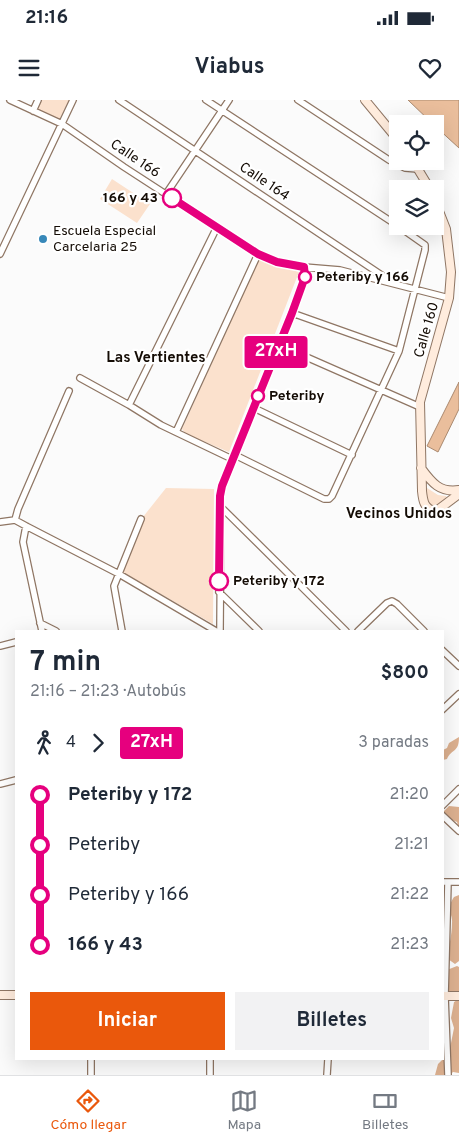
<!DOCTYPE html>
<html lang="es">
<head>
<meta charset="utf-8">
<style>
  body { margin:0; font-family:Overpass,sans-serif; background:#f2f2f3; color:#1f2937; height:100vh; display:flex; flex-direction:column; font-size:19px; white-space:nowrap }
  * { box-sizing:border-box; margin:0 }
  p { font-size:16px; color:#747a83 }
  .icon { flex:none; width:28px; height:28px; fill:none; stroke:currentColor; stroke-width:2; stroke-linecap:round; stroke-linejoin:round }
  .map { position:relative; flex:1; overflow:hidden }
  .details { position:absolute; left:15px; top:530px; width:429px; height:430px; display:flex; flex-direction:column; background:#fff; border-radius:0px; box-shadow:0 5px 20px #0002 }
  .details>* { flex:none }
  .badge { padding:0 10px; border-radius:4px; font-size:18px; line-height:32px }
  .fabs { position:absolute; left:389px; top:15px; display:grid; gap:10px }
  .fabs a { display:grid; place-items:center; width:55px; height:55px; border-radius:0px; background:#fff; box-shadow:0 5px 20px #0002; font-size:25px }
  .map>.badge { position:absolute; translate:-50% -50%; box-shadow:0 0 0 2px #fff }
  .legs { display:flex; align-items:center; gap:8px; height:55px; padding:0 15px; font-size:16px }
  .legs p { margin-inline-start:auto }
  .overview { display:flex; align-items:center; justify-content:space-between; height:85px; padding:0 15px }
  h1 { font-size:28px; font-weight:700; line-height:38px }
  .primary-button { display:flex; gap:10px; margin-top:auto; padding:10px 15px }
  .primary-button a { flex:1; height:58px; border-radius:0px; background:#ea580c; color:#fff; font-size:20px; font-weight:700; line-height:58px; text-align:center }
  .primary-button a+a { background:#f2f2f3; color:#1f2937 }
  ul { padding:0 15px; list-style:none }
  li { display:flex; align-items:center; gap:18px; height:50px; font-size:19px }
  li i { display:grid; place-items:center; width:8px; height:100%; margin:0 6px; background:currentColor }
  li i::after { content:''; width:12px; height:12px; margin:-6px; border:4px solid; border-radius:50%; background:#fff }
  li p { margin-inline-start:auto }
  li:first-child i { background:linear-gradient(#0000 50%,currentColor 0) }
  li:last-child i { background:linear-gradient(currentColor 50%,#0000 0) }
  .status { display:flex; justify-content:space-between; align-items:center; height:35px; padding:0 25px; background:#fff; direction:ltr }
  .status svg { height:14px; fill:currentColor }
  header { display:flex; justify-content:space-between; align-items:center; height:65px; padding:0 15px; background:#fff; font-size:22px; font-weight:700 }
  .tab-bar { display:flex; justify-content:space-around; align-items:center; height:70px; border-top:1px solid #e0e1e3; background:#fff; font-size:14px; color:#747a83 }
  .tab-bar a { display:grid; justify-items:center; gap:2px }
  .tab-bar .on { color:#ea580c }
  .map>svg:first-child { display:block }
  .green { fill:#fbe1cd }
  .forest { fill:#dcb08f }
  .water { fill:#eabe9c; stroke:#aa896f }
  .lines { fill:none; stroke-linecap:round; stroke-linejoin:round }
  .street-casing { stroke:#8f7664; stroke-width:8 }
  .secondary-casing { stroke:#8f7664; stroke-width:10 }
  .street { stroke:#fff; stroke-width:5.5 }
  .secondary { stroke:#ffecdd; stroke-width:8 }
  .line-1-casing { stroke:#fff; stroke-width:11 }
  .line-1 { stroke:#e6007e; stroke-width:8 }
  .stop-1-dot { fill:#fff; stroke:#e6007e; stroke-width:2.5 }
  .poi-dot { fill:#3788b9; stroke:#fff; stroke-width:2 }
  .labels { text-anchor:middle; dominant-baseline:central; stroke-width:4.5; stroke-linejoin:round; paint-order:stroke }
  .street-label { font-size:14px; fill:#140c05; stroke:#fff }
  .stop-label { font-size:14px; font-weight:bold; fill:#140c05; stroke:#fff; text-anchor:start }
  .poi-label { font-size:14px; fill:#140c05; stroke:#fff; text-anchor:start }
  .neighbourhood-label { font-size:15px; font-weight:bold; fill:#140c05; stroke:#fff }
</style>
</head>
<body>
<div class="status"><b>21:16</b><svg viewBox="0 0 49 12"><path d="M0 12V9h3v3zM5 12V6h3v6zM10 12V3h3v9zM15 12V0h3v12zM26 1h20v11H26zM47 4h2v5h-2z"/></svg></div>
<header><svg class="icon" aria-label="menu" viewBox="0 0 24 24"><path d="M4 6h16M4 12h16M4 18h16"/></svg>Viabus<svg class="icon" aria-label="heart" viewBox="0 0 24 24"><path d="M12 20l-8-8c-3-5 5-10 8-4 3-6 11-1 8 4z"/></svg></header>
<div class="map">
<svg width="459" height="975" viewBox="0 0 459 975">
  <rect width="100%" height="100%" fill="#fbfbfb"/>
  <path class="green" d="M40,0H69L59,20L36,10Z
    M112,79L150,104L137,123L100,99Z
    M259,159L299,172L229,352L186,334L182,329Z
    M166,388L214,389L213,524L119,470L139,422Z
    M427,388L438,395L446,396L447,398L437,405H432L427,401Z"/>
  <path class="forest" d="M459,637C459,653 452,648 447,659L443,660V650L447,648L449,643Z
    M449,706L459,707V729L457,722L447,718L442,713Z
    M459,795V861L455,864L448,859C448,847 452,836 452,823C453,811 444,813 454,797Z
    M457,866L459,867V894L449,893L446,888L447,870Z
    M459,899V973L453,972L450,975H435L438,964L449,953L454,928L451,918L454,902Z"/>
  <path class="water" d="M408,0H459V48L435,26V24H433Z
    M459,282V309L438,352L427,346Z"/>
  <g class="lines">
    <defs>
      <path id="street" d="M10,0L62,24L124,67L258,154L277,162L304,167L340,170L449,198
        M119,0L392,182
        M206,0L398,126
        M298,0L389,60L405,68L418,69
        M33,11L38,0
        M166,94L229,0
        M0,154L73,0
        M292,213L399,251
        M279,245L420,307
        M80,278L129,305L161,325L232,359
        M129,305L217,127
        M254,308L352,355
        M176,332L258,154
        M235,355L324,399H329L332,396L399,251L425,150V145L398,126
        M221,407L346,531
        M15,420L18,409L69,291
        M0,422L15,420L26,426L119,474L216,531
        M26,426L23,442L42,531
        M219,492L259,531
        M40,523L56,531
        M122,531L114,486L141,419
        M220,531L221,396L222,385L292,213L305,177L304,167
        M358,531L387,503L392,501L397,504L424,531
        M0,546L16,542
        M442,550L459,566
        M442,610L459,594
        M0,684L16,680
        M442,706L459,689
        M442,715L459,731
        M442,782H459
        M91,975V959
        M210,975V959
        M327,975L328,959
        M448,975L445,896L448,782"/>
      <path id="secondary" d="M365,0L398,40
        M413,61L430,89
        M435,101L446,129L451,172L449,198L420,302L422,391C423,401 424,408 434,411L439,409L459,394
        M421,368C432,383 440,393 459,390
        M0,895H16
        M442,896H459"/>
    </defs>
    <use href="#street" class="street-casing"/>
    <use href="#secondary" class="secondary-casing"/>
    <use href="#street" class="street"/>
    <use href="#secondary" class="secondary"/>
  </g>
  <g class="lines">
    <defs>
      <path id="line-1" d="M172,98L258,154L277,162L304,167L305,177L292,213L222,386L220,396L219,481"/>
    </defs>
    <use href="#line-1" class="line-1-casing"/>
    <use href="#line-1" class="line-1"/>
  </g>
  <g class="stop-1-dot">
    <circle cx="172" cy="98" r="9"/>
    <circle cx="305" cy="177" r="6"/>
    <circle cx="258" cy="296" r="6"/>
    <circle cx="219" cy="481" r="9"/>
  </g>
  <circle class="poi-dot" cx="43" cy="139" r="5"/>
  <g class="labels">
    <g class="street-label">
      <text transform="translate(135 59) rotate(34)">Calle 166</text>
      <text transform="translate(264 82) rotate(34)">Calle 164</text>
      <text transform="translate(427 230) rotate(-74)">Calle 160</text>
    </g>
    <g class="stop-label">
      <text x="158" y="98" text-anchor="end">166 y 43</text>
      <text x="316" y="177">Peteriby y 166</text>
      <text x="269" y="296">Peteriby</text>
      <text x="233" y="481">Peteriby y 172</text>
    </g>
    <g class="poi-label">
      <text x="53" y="131">Escuela Especial<tspan x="53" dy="16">Carcelaria 25</tspan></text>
    </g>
    <g class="neighbourhood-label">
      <text x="156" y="258">Las Vertientes</text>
      <text x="399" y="414">Vecinos Unidos</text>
    </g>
  </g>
</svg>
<div class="fabs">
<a><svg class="icon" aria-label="locate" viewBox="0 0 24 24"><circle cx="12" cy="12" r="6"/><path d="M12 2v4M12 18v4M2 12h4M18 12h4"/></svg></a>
<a><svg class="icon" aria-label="layers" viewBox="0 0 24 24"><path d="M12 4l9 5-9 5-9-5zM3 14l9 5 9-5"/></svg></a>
</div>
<b class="badge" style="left:276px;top:252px;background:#e6007e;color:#fff">27xH</b>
<section class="details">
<div class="overview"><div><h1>7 min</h1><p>21:16 – 21:23 · Autobús</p></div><b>$800</b></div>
<div class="legs"><svg class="icon" aria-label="walk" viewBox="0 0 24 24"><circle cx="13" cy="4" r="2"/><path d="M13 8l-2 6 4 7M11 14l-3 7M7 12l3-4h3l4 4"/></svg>4<svg class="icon" aria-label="forward" viewBox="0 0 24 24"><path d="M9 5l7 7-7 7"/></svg><b class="badge" style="background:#e6007e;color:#fff">27xH</b><p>3 paradas</p></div>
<ul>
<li><i style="color:#e6007e"></i><b>Peteriby y 172</b><p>21:20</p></li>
<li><i style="color:#e6007e"></i><span>Peteriby</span><p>21:21</p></li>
<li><i style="color:#e6007e"></i><span>Peteriby y 166</span><p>21:22</p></li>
<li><i style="color:#e6007e"></i><b>166 y 43</b><p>21:23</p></li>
</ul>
<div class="primary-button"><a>Iniciar</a><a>Billetes</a></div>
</section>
</div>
<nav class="tab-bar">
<a class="on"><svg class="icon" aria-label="directions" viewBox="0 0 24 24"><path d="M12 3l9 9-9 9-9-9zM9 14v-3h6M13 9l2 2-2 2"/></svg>Cómo llegar</a>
<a><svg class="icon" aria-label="map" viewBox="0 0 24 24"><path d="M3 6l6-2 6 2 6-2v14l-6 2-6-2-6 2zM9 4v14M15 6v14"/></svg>Mapa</a>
<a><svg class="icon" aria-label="tickets" viewBox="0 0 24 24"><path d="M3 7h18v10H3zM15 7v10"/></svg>Billetes</a>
</nav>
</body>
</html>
